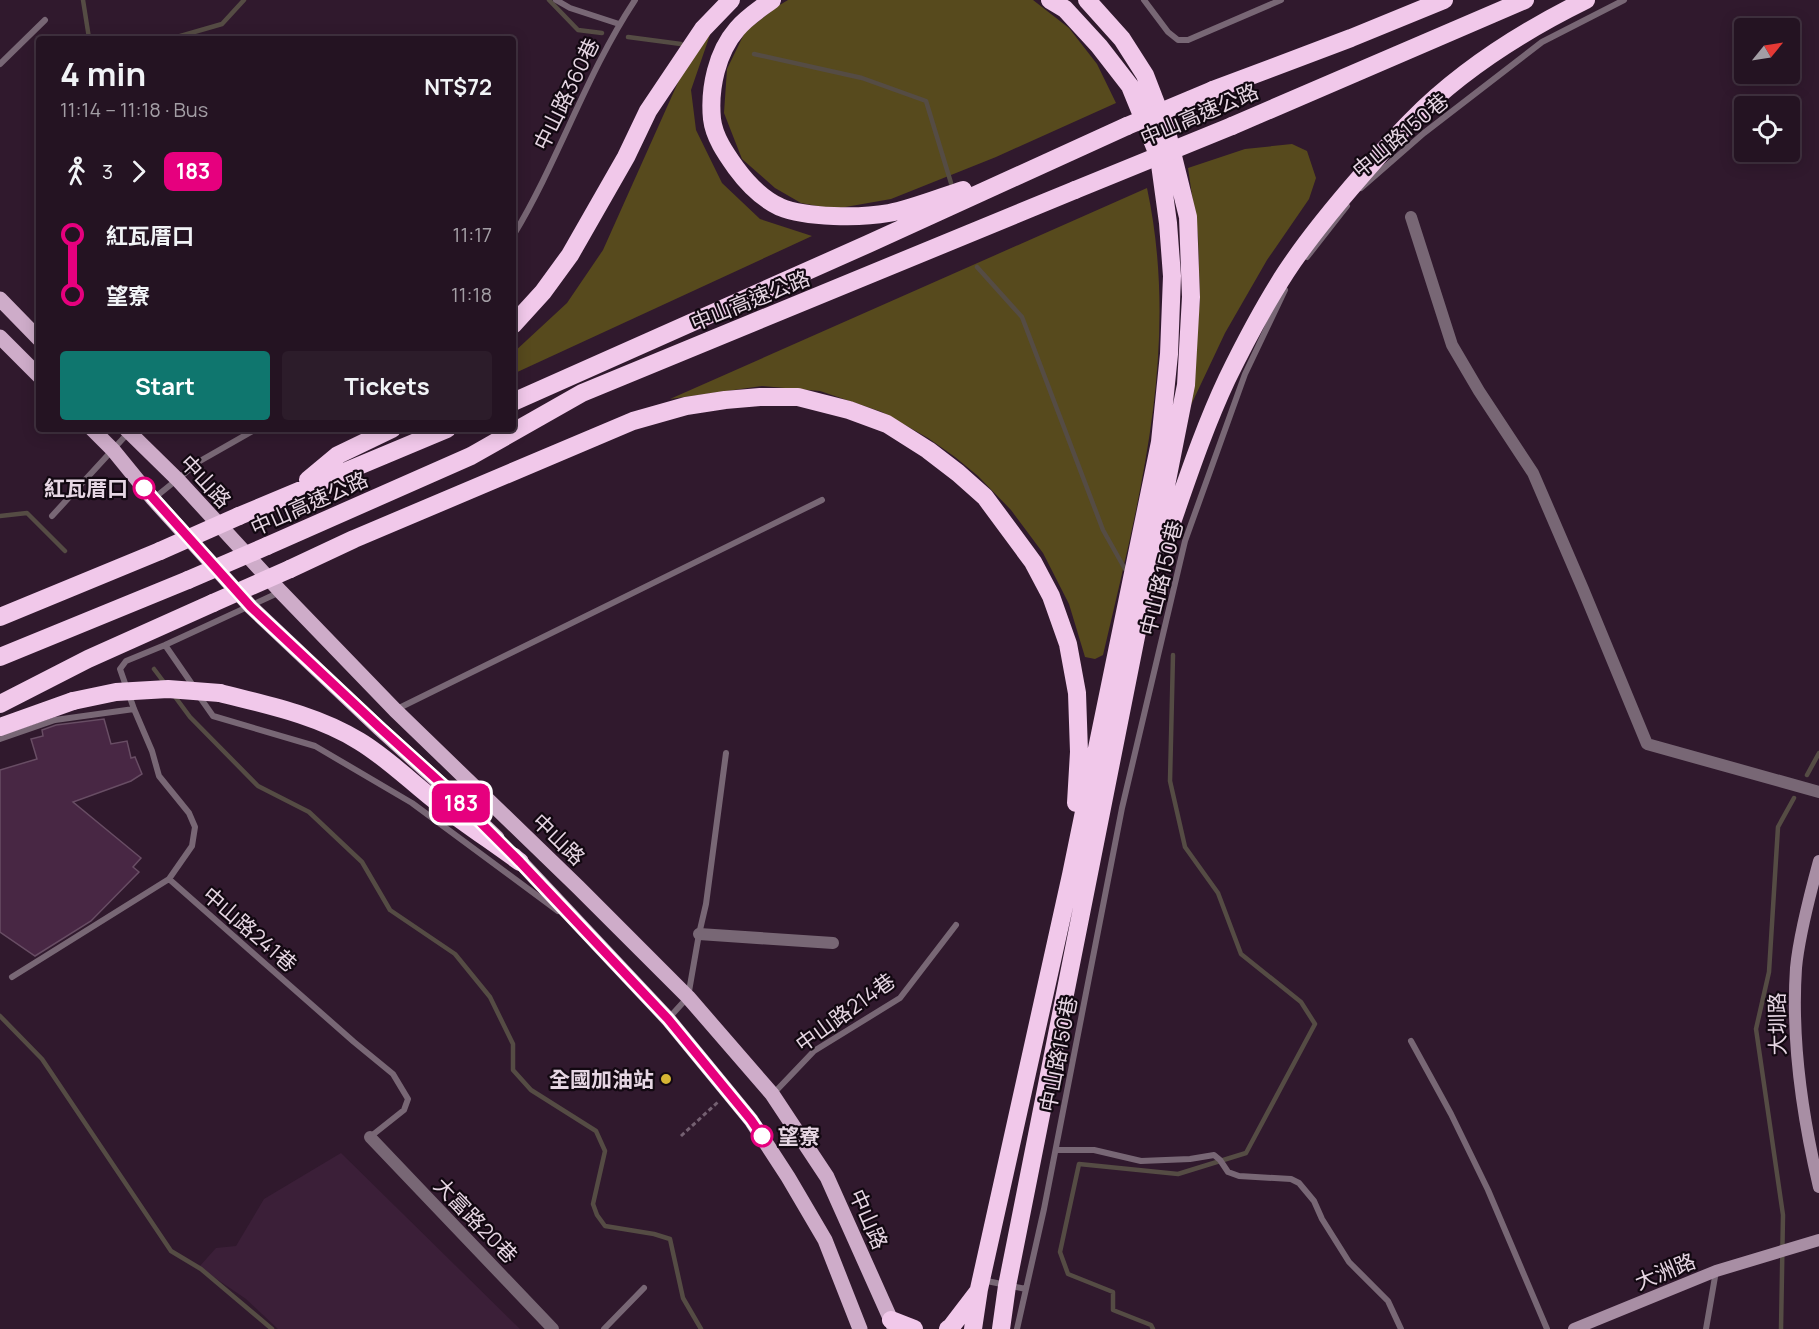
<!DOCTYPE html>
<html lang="en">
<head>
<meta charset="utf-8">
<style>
  body { margin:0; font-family:Manrope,"Noto Sans TC",sans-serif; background:#2c1c2a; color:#f1f3f6; height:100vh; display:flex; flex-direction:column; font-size:22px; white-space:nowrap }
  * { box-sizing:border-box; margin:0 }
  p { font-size:20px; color:#a39ea5 }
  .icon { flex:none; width:33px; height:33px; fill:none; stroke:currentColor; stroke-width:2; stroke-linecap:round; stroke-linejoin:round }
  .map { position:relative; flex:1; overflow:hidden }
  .panel { position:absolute; left:36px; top:36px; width:480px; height:396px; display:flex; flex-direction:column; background:#241322; border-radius:6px; box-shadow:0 3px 15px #0003,0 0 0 2px #413240 }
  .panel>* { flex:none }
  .badge { padding:0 12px; border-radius:9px; font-size:21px; line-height:39px }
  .needle { width:39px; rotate:60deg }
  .fabs { position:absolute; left:1734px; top:18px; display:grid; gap:12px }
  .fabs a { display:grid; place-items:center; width:66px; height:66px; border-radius:6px; background:#241322; box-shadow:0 3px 15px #0003,0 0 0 2px #413240; font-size:30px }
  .map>.badge { position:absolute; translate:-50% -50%; box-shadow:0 0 0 3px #fff }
  .legs { display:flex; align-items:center; gap:9px; height:66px; padding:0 24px; font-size:20px }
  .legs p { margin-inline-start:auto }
  .summary { display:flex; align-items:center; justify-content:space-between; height:102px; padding:0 24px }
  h1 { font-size:33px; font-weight:700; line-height:45px }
  .primary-button { display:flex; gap:12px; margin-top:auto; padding:12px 24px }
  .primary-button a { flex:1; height:69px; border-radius:6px; background:#0f766e; color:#fff; font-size:24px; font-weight:700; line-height:69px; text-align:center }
  .primary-button a+a { background:#2c1c2a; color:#f1f3f6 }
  ul { padding:0 24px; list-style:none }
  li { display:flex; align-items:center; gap:21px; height:60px; font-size:22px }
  li i { display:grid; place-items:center; width:9px; height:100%; margin:0 8px; background:currentColor }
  li i::after { content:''; width:15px; height:15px; margin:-8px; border:4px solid; border-radius:50%; background:#241322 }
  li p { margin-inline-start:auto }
  li:first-child i { background:linear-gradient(#0000 50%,currentColor 0) }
  li:last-child i { background:linear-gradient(currentColor 50%,#0000 0) }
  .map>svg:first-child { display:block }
  .built { fill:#3b1f38 }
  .forest { fill:#574a1d }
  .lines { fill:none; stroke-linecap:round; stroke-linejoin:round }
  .stream { stroke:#554c44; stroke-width:4.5 }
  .building { fill:#482744; stroke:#684d64; stroke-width:1.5 }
  .path { stroke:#746071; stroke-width:3; stroke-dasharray:4.5 3; stroke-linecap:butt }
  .lane { stroke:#786775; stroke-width:6 }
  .street { stroke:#786775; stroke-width:12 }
  .secondary { stroke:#a88ea4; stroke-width:12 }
  .primary { stroke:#ceacc9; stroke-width:15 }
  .highway { stroke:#f1c8ea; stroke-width:18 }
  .highway-bridge { stroke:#f1c8ea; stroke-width:18 }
  .line-1-casing { stroke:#fff; stroke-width:14 }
  .line-1 { stroke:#e6007e; stroke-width:9 }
  .stop-1-dot { fill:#fff; stroke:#e6007e; stroke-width:3 }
  .poi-dot { fill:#d6b534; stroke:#120811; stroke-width:2 }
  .labels { text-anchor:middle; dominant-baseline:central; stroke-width:4.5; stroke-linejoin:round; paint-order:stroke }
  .street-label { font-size:21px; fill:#e6d6e3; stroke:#120811 }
  .stop-label { font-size:21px; font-weight:bold; fill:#e6d6e3; stroke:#120811; text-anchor:end }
  .poi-label { font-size:21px; font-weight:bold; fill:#e6d6e3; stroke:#120811; text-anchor:end }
</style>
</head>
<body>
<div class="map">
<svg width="1819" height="1329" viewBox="0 0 1819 1329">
  <rect width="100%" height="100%" fill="#30192d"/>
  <path class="built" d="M341,1153L520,1329H278L246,1299L199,1267L216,1248L236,1246L264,1199Z"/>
  <path class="forest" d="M788,0H1033L1069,28L1097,64L1116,103L996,157L891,199L834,209L801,203L775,188L742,159L724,113L727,69L745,32L778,6Z
    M712,29L691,90L696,130L722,183L760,219L812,236L513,374V353L567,303L603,250L684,69Z
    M1292,144L1307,151L1316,178L1309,199L1267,260L1225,333L1191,405L1200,299L1198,236L1188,168L1245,149Z
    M1147,188C1181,348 1139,500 1103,655L1095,659L1085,657L1069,604L1043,553L1011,510L978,476L955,457L928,438L882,412L820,391L762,386L670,399Z"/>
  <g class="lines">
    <path class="stream" d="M83,0L89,38L92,39
      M549,0L578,30L602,33
      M628,37L681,44
      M170,39L222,24L244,0
      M754,54L862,78L926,101L951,183
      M977,267L1022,317L1103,530L1125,569
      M0,516L27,513L65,551
      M154,669L166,685
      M173,694L190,717L258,786L309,812L362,862L390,910L455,954L490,997L513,1044V1070L531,1090L596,1131L605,1151L593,1204L597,1215L605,1226L654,1234L670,1239L683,1298L701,1329
      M1807,775L1819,753
      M0,1016L42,1059L171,1251L201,1269L272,1329
      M1153,1329L1151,1325L1113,1310V1292L1068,1274L1060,1252L1079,1164L1178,1174L1246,1153L1315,1024L1301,1002L1241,954L1218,893L1185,847L1170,781L1173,655
      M1781,1329L1783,1215L1756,1029L1769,972L1778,827L1794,798"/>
  </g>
  <path class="building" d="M104,719L111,744L127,741L131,758L135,757L142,774L131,781L73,802L141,858L133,867L139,872L91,921L35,956L0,932V770L37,759L31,739L43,736L42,730L56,725Z"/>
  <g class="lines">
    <path class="path" d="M681,1136L718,1102"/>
    <path class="lane" d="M556,0L570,8L619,24
      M1144,0L1168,32L1178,40H1188L1281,0
      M0,64L45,20
      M1361,188L1424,133L1542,42L1624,0
      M513,236C559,160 586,74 635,0
      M1307,257L1347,206
      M153,499L200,461L256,429
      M52,516L129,432
      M280,592L165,645L126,661L120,669L134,709L152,751L159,776L189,813L195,827L192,846L169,879L354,1042L393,1074L408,1099L404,1110L370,1137
      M165,645L194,687
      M199,696L213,716L315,746L412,803L558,911
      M395,710L822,500
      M0,739L55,720L134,709
      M12,977L169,879
      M668,1019L688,997L699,934L706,904L726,753
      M1411,1041L1451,1114L1488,1190L1547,1329
      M773,1094L814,1051L900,998L956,925
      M1056,1150H1094L1141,1161L1190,1159L1214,1155L1220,1160L1228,1172L1239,1176L1291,1179L1299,1183L1314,1201L1322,1219L1349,1262L1388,1301L1401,1329
      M982,1280L1026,1289
      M604,1329L644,1288
      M1017,1329L1044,1209L1122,808L1185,541L1245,374L1285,290
      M1706,1329L1716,1271"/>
    <path class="street" d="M1411,217L1452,345L1479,391L1533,473L1583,589L1647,744L1819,792
      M699,934L833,943
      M370,1137L553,1329"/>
    <path class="secondary" d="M1819,861C1810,894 1799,935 1796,968C1791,1042 1802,1115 1819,1187
      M1574,1329L1716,1271L1819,1240"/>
    <path class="primary" d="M0,299L39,339
      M0,337L39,376
      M92,429L113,450L153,499L251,607L379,728L443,786L497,838
      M126,429L178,480L281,592L395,710L578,887L688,997L772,1094L827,1177L895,1329
      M514,855L668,1019L751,1120L788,1177L825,1240L860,1329"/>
    <path class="highway" d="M772,0C760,9 747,17 737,29C717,52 709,88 712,119C714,137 726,154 736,168C747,183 763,199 780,207C806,218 861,218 889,213C911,209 941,197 963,190
      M1213,90L1351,38L1444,0
      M1232,126L1525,0
      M513,325L543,292L570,255L626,157L648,111L703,29L731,0
      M513,402L868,244L1127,126
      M308,480L338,455L392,429
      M239,516L447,429
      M1164,545C1184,489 1202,432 1227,379C1245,342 1264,306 1286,272C1309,237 1335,206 1362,175C1378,157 1394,138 1411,121C1460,71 1523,31 1586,0
      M267,546L471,456L582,393L1075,190
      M290,569L354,539L633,421L686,406L725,400L760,397H798L849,410L887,424L928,450L958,473L985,497L1033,562L1051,596L1068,644L1077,693L1079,752L1076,803
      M0,617L160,551
      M0,657L188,580
      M220,693C267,705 317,715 359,741C389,759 414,785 442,806C467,825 494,843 520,862
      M0,704L88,659L213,603
      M0,727L73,701
      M891,1320L914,1329
      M948,1329L951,1327L977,1293
      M973,1329L979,1289L1071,875L1160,442L1169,354L1172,276L1168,223L1159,157L1130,86L1099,46L1065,9L1050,0
      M1001,1329L1007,1286L1186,385L1191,297L1188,217L1167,132L1145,75L1122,39L1087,0"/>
    <path class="highway-bridge" d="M1127,126L1213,90
      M1075,190L1232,126
      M160,551L239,516
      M188,580L267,546
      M213,603L290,569
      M73,701L116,692L168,689L220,693"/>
  </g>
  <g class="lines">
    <defs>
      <path id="line-1" d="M144,488L251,607L380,728L444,786L520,862L668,1019L751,1120L762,1136"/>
    </defs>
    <use href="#line-1" class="line-1-casing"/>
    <use href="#line-1" class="line-1"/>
  </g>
  <g class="stop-1-dot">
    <circle cx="144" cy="488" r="10"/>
    <circle cx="762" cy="1136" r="10"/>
  </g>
  <circle class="poi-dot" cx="666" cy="1079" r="6"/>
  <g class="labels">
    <g class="street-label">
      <text transform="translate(566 94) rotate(-64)">中山路360巷</text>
      <text transform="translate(1199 114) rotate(-23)">中山高速公路</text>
      <text transform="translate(1400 135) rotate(-40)">中山路150巷</text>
      <text transform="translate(750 300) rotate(-22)">中山高速公路</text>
      <text transform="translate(206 481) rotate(47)">中山路</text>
      <text transform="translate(309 503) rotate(-24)">中山高速公路</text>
      <text transform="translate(1161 578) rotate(-76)">中山路150巷</text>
      <text transform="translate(559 839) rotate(44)">中山路</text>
      <text transform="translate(250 929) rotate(41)">中山路241巷</text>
      <text transform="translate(845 1012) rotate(-36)">中山路214巷</text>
      <text transform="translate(1777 1024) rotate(-91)">大圳路</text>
      <text transform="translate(1058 1054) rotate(-79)">中山路150巷</text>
      <text transform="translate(869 1219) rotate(66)">中山路</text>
      <text transform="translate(476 1220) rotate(46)">大富路20巷</text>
      <text transform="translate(1665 1271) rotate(-22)">大洲路</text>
    </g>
    <g class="stop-label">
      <text x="128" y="488">紅瓦厝口</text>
      <text x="778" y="1136" text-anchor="start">望寮</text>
    </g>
    <g class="poi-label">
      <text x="654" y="1079">全國加油站</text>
    </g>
  </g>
</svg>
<div class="fabs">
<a><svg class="needle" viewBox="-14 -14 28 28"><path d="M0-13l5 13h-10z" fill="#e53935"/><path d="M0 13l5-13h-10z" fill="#a39ea5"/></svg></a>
<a><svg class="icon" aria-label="locate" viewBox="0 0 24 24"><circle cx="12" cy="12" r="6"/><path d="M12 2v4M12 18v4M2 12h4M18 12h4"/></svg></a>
</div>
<b class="badge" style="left:461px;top:803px;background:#e6007e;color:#fff">183</b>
<section class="panel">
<div class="summary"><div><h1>4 min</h1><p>11:14 – 11:18 · Bus</p></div><b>NT$72</b></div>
<div class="legs"><svg class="icon" aria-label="walk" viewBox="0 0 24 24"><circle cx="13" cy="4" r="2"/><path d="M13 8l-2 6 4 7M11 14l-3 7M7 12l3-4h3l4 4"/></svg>3<svg class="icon" aria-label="forward" viewBox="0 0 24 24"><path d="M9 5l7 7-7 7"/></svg><b class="badge" style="background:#e6007e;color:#fff">183</b></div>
<ul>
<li><i style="color:#e6007e"></i><b>紅瓦厝口</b><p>11:17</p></li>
<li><i style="color:#e6007e"></i><b>望寮</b><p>11:18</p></li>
</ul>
<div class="primary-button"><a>Start</a><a>Tickets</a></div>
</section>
</div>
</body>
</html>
